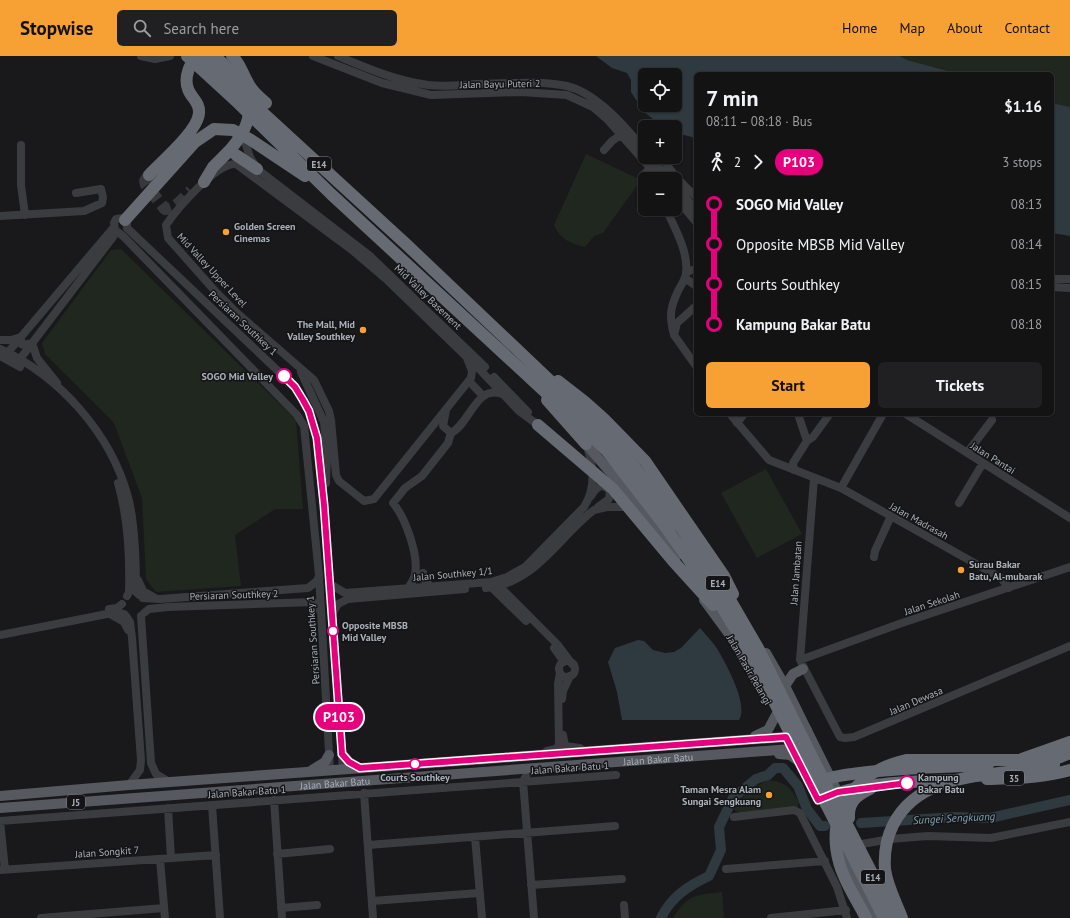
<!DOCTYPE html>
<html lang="en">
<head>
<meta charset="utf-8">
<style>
  body { margin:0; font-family:"PT Sans",sans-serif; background:#202022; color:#f1f3f6; height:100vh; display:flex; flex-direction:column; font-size:15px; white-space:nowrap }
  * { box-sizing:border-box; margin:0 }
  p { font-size:13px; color:#9d9ea0 }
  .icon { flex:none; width:22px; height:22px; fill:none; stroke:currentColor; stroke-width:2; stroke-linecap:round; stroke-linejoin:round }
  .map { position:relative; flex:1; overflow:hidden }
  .panel { position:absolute; left:694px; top:16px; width:360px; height:344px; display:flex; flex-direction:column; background:#131314; border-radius:6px; box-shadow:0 1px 3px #0004,0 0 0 1px #323234 }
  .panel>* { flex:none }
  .badge { padding:0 8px; border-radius:13px; font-size:14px; line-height:26px }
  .fabs { position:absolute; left:638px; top:12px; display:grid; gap:8px }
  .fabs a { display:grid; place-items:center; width:44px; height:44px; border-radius:6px; background:#131314; box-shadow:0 1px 3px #0004,0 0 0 1px #323234; font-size:20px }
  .map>.badge { position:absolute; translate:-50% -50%; box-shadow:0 0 0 2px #fff }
  .legs { display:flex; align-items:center; gap:6px; height:44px; padding:0 12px; font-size:13px }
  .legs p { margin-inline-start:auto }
  .headline { display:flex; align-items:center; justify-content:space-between; height:68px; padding:0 12px }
  h1 { font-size:22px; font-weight:600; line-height:30px }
  .primary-button { display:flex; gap:8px; margin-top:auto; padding:8px 12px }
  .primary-button a { flex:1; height:46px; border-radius:6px; background:#f7a135; color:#111; font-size:16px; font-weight:600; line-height:46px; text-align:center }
  .primary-button a+a { background:#202022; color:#f1f3f6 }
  ul { padding:0 12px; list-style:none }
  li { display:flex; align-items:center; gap:14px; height:40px; font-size:15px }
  li i { display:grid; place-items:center; width:6px; height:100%; margin:0 5px; background:currentColor }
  li i::after { content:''; width:10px; height:10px; margin:-5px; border:3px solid; border-radius:50%; background:#131314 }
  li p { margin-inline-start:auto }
  li:first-child i { background:linear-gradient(#0000 50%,currentColor 0) }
  li:last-child i { background:linear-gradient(currentColor 50%,#0000 0) }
  header { display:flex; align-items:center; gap:24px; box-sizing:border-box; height:56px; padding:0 20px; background:#f7a135; color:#111 }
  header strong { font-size:19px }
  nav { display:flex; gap:22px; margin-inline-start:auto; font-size:14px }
  .search { width:280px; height:36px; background:#202022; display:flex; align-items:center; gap:10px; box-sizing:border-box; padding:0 14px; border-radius:6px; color:#9d9ea0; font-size:15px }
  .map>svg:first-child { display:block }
  .green { fill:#1f271f }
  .water { fill:#2e3a40; fill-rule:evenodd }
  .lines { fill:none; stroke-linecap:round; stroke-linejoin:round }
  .river { stroke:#2e3a40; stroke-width:10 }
  .highway-tunnel { stroke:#36383b; stroke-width:12; stroke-dasharray:12 6; stroke-linecap:butt }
  .minor { stroke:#3a3c40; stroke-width:8 }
  .major { stroke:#56595f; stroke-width:10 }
  .highway { stroke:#666a72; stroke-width:12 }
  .highway-bridge { stroke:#666a72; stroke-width:12 }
  .line-1-casing { stroke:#fff; stroke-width:9 }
  .line-1 { stroke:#e6007e; stroke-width:6 }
  .poi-dot { fill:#f7a135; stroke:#141416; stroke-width:1.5 }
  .stop-1-dot { fill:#fff; stroke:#e6007e; stroke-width:2 }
  .labels { text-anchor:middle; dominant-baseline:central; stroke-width:3; stroke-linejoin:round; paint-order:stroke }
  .shield { fill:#141416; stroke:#7e838a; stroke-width:1 }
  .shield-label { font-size:9px; font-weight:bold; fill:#abb2bb }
  .street-label { font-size:10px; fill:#abb2bb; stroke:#141416 }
  .poi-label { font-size:10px; font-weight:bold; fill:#abb2bb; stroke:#141416; text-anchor:start }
  .stop-label { font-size:10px; font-weight:bold; fill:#abb2bb; stroke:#141416; text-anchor:start }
  .water-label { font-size:11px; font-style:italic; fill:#82a3b7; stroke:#141416 }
</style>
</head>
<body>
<header>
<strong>Stopwise</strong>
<div class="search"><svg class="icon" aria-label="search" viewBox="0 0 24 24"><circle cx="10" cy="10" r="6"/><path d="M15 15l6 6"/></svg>Search here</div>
<nav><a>Home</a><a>Map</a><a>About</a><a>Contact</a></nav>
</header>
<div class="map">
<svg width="1070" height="862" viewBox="0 0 1070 862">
  <rect width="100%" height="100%" fill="#19191b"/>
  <path class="green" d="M900,0H1070V51L1052,47V18H959L907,4Z
    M586,98L641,124L603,177L594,180L585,191C572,188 559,183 554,169Z
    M121,193L296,364L303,453H275L235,479L241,530L156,536L146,523L142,442L114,367L45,298L42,287L111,194Z
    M766,413L802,478L757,502L721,437Z
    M768,724C786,726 790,731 799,746L798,752L740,757L733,753L748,735Z
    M722,836L724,862H673C688,838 696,839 722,836Z"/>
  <path class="water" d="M596,0H900L907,4L959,18H696V82L680,78L675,71L668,65L653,63L644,56L631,36V24L627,17L612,12ZM645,19H675V49H645Z
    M1052,47L1070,51V180L1052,177Z
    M700,572C706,579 713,586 718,594C726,608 749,649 739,664H622L617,636L608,606L615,592L638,584L644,585L653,594L665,597L674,596L681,592Z"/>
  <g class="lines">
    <path class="river" d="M861,767L956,761L990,762L1070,744
      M661,862C671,841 688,830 709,820L721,794L719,771L733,742L756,723L768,719L775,712H783L798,730L807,753L820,770H825"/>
    <path class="highway-tunnel" d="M149,119L145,125L146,129L165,153C175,154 184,141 191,135"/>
    <path class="minor" d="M141,0L155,3L170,0
      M313,0L382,27L431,39L521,36L567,39L593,51L608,64L660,123
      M338,0C367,12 396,25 428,29C443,31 460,29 476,28C506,28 537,24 567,30C597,37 627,72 645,95
      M243,80L250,101L257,113L370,200L485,311
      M21,89V129L25,159
      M604,94L612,85L622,78
      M650,101L669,123
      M664,101C665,112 688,133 696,141
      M645,123L642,120L651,112
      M675,130L696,154
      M675,141L696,166
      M666,153C675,172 689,197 686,218C685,224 681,229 678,235C670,252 669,260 674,279
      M0,160L84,155L102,147L103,141L101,133L76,137
      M127,172V168L123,162L116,163L114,167L115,174L123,180L297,359L304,370L319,519L330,714
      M127,172L295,331L309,355L317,382L324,449L343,713
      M686,216L696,213
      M685,222L696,230
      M1052,223H1070
      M1052,231L1070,232
      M696,250L677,267L674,279L696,310
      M0,284H11L21,281V288L24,289L32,287
      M32,287L37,302L57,327
      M0,293C60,320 111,378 128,441C135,467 136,508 136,536L139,539
      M0,300L20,311
      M4,301L114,171
      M467,302L472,315L471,322L374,443L364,445L339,425L336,419L331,364L329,355L314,324L237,257L215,235L168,182L166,169C177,153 217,106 236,108L352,194L386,223L482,316L519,355L538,369
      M17,307L113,181
      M301,316L324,366L327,399L326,427
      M494,321L528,356
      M469,325L483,340
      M446,354L443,370L451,377
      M730,358L769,404L841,432L1001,522L1009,532
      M906,358L1070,462
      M737,367L744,358
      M451,377C470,368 476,328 502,338
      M807,385L813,381L829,359
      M967,397L992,364
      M794,414L793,407L807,385L798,358
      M814,422L800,604L840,681L845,682L854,681L1070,590
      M118,427C128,462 130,501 129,536L127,540
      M841,432L883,358
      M591,440C596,431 602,426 610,435L609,443L598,451
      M959,447L983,407
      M874,501L875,495L891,460
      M423,517L422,521L430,530
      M138,524L143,535L155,542
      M330,528L345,537L491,526L507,521L525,511L584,451C596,432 594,411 587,391
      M499,530L557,588L572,608
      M491,531L526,565
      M408,532C411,528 414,523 415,518C419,499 405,461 393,447L405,432L422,420L448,387L451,377
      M486,532C526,528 547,499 574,472C580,466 587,459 594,454L607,451H629
      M143,542L160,543L308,532L317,525L319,520
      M109,553L117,552L122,548
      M144,557L149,553L168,551L313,546L321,556
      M110,558L124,566L128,574
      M332,558L338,548L348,543L465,533
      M126,560L130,566L132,582L141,704L140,714L129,729
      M141,560L151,707L156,718L169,726
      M0,579L117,556L124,558
      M554,592L564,606
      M800,604L899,568L1070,511
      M559 613a8 8 0 1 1 16 0a8 8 0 1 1-16 0Z
      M562,643L563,635L570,620
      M563,679L565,690L580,692
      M547,695L556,693L559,689L558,628L560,617
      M364,737L373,862
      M274,744L282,862
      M212,749L220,862
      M168,752L171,802
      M734,761L794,754L800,757L837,831L847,862
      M0,765L616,719
      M0,765L5,814
      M475,781L482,862
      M862,788L890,783L928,780L991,782L1070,766
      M368,789L615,770
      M277,798L330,793
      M160,803L165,862
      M726,813L825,805
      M0,814L216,799
      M531,829L622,823
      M372,845L479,837
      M624,849L625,862
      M281,852L317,849
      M41,862L164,852
      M534,862L523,725L529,715L535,713
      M771,862L846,854"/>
    <g class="major">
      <path d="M586,388L640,451L676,501"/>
      <path d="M704,544L732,582L766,642"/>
      <path d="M766,597L785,630L841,743"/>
      <path d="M785,630L793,618L803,613"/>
      <path d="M755,680L768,674L776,659"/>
      <path d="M342,698L349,706L359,712"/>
      <path d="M779,698L790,699L797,704"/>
      <path d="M312,714L325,706L329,699"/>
      <path d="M0,740L129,729L786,681L807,674"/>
      <path id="s1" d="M0,752L791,693L812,685"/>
      <path d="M837,783L876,862"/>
    </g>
    <path class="highway" d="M201,0L407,189L562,336
      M232,0C240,7 242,16 247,25C251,34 258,40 266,47
      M235,44L331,138L557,347
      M236,99L257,113
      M149,119C161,106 198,75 199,57C200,46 191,42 188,33C184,22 189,5 200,0
      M204,126L213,111L228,96
      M125,164L195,86L214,73L233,74L251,84L305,120
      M558,325L585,346L604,363L645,405L724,520L733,538
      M547,344L586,388
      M1022,703L1070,686
      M987,723C1015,722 1043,722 1070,714
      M814,727C832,720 850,718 868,716C909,711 948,711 988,709
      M823,742C862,726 909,726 950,724
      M826,748L884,862
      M838,751L895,862
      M849,762C848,746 856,740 870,733"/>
    <path class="highway-bridge" d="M187,0L235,44
      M215,0C249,32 265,56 228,96
      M562,336L632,408L682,473L729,542L758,592L834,745
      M557,347L607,395L624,417L662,466L720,548L749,596L826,748
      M538,369L613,433L673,505L713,549
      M866,862C857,844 844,826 839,806C825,755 857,715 906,704H1040L1058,702L1070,697
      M902,862C896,846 887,830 885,813C884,798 886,783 893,769C922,711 1001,722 1054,709"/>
  </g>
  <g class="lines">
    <defs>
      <path id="line-1" d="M284,320L295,331L303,344L309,355L317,382L324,449L342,698L349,706L360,712L786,681L818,744L838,736L907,727"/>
    </defs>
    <use href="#line-1" class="line-1-casing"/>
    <use href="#line-1" class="line-1"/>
  </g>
  <g class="poi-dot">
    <circle cx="226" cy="176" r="4"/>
    <circle cx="363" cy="274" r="4"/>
    <circle cx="961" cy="514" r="4"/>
    <circle cx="769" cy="739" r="4"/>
  </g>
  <g class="stop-1-dot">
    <circle cx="284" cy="320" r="7"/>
    <circle cx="333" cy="575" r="5"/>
    <circle cx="415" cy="708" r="5"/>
    <circle cx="907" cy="727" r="7"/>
  </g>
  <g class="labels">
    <g class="shield">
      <rect x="307" y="101" width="24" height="14" rx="3"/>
      <rect x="706" y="520" width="24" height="14" rx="3"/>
      <rect x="1004" y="715" width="20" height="14" rx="3"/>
      <rect x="67" y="739" width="18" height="14" rx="3"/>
      <rect x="861" y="814" width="24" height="14" rx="3"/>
    </g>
    <g class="shield-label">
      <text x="319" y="108">E14</text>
      <text x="718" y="527">E14</text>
      <text x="1014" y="722">35</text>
      <text x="76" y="746">J5</text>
      <text x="873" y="821">E14</text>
    </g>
    <g class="street-label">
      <text transform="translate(500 28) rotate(-1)">Jalan Bayu Puteri 2</text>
      <text transform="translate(212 214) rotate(47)">Mid Valley Upper Level</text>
      <text transform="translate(428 241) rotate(44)">Mid Valley Basement</text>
      <text transform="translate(243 267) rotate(43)">Persiaran Southkey 1</text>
      <text transform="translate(993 402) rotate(32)">Jalan Pantai</text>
      <text transform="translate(919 465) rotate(29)">Jalan Madrasah</text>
      <text transform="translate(796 517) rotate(-86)">Jalan Jambatan</text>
      <text transform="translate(453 518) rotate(-5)">Jalan Southkey 1/1</text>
      <text transform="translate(234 539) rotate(-2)">Persiaran Southkey 2</text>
      <text transform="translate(932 547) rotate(-18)">Jalan Sekolah</text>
      <text transform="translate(313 584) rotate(-94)">Persiaran Southkey 1</text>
      <text transform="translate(749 614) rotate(60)">Jalan Pasir Pelangi</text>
      <text transform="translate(916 645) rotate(-23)">Jalan Dewasa</text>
      <text stroke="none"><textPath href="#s1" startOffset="660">Jalan Bakar Batu</textPath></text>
      <text transform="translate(570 712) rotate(-4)">Jalan Bakar Batu 1</text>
      <text stroke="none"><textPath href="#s1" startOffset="336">Jalan Bakar Batu</textPath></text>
      <text transform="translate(247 736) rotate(-4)">Jalan Bakar Batu 1</text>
      <text transform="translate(107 796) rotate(-4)">Jalan Songkit 7</text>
    </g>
    <g class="poi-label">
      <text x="234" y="170">Golden Screen<tspan x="234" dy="12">Cinemas</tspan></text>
      <text x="355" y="268" text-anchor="end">The Mall, Mid<tspan x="355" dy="12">Valley Southkey</tspan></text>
      <text x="969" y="508">Surau Bakar<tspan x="969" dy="12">Batu, Al-mubarak</tspan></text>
      <text x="761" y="733" text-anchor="end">Taman Mesra Alam<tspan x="761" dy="12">Sungai Sengkuang</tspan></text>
    </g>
    <g class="stop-label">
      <text x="273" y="320" text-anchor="end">SOGO Mid Valley</text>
      <text x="342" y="569">Opposite MBSB<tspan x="342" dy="12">Mid Valley</tspan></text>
      <text x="415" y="721" text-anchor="middle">Courts Southkey</text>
      <text x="918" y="721">Kampung<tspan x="918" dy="12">Bakar Batu</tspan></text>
    </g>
    <g class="water-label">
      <text transform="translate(954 762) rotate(-3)">Sungei Sengkuang</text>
    </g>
  </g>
</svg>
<div class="fabs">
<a><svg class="icon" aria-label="locate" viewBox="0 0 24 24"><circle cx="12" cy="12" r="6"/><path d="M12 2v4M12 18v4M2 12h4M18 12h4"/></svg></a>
<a>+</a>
<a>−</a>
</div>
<b class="badge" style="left:339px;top:661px;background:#e6007e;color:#fff">P103</b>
<section class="panel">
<div class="headline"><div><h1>7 min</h1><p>08:11 – 08:18 · Bus</p></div><b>$1.16</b></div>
<div class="legs"><svg class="icon" aria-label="walk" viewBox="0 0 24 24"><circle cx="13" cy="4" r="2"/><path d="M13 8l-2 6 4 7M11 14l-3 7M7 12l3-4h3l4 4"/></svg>2<svg class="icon" aria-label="forward" viewBox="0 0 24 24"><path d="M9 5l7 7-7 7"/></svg><b class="badge" style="background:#e6007e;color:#fff">P103</b><p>3 stops</p></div>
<ul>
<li><i style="color:#e6007e"></i><b>SOGO Mid Valley</b><p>08:13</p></li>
<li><i style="color:#e6007e"></i><span>Opposite MBSB Mid Valley</span><p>08:14</p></li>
<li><i style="color:#e6007e"></i><span>Courts Southkey</span><p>08:15</p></li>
<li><i style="color:#e6007e"></i><b>Kampung Bakar Batu</b><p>08:18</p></li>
</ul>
<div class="primary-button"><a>Start</a><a>Tickets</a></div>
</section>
</div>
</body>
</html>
